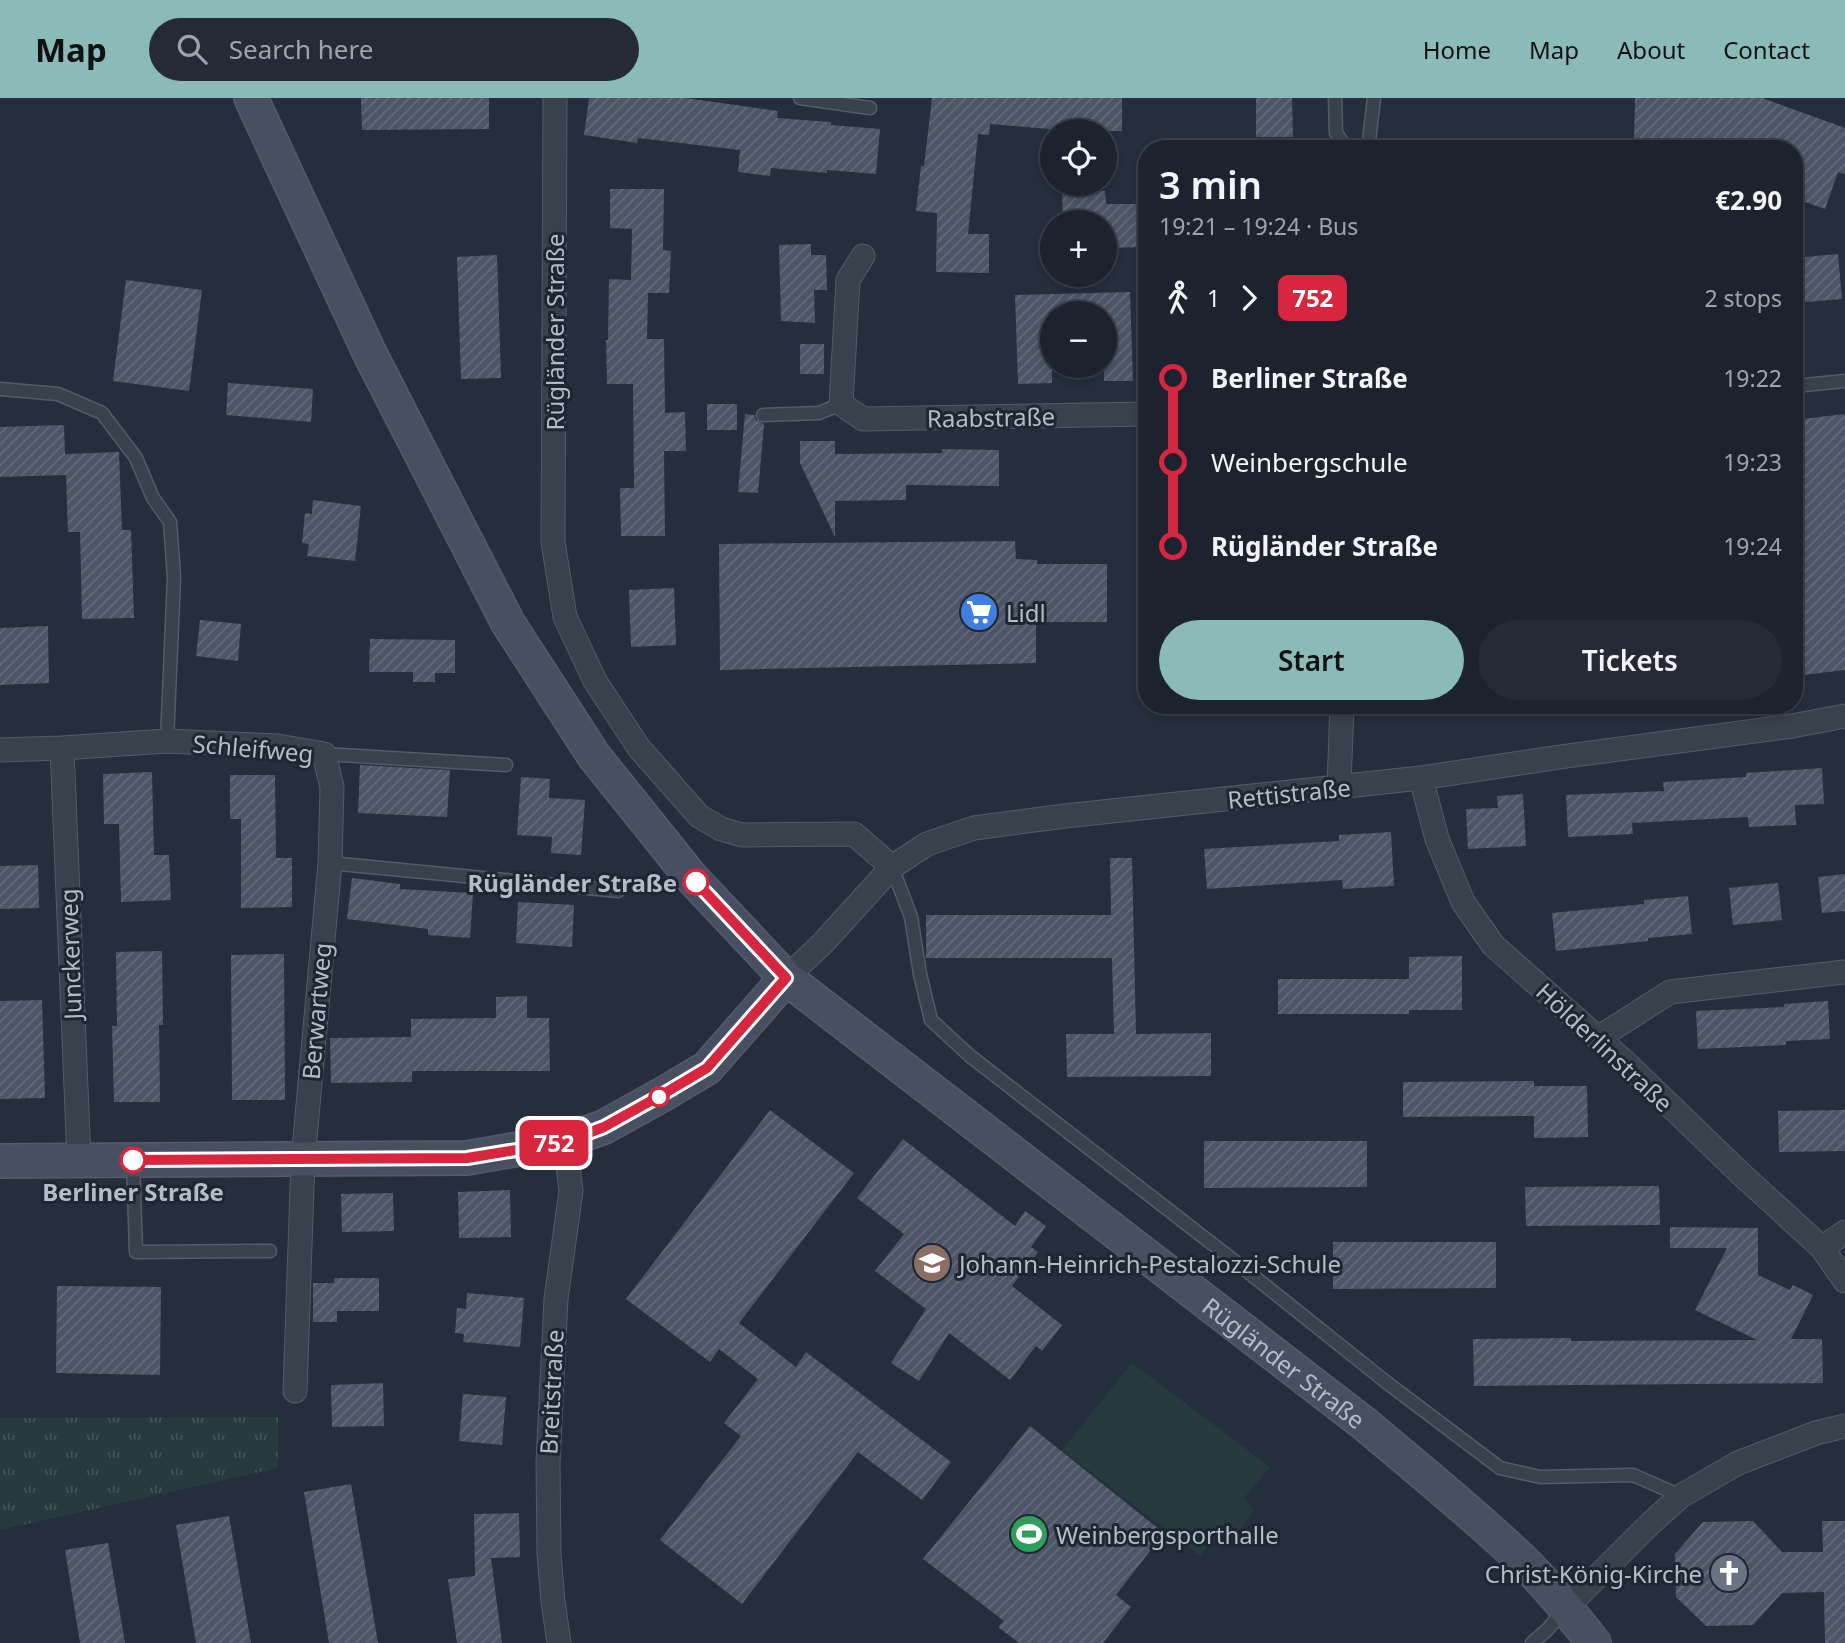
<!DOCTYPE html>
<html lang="en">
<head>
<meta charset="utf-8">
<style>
  body { margin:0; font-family:"Noto Sans",sans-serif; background:#252a36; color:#f1f3f6; height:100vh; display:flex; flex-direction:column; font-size:26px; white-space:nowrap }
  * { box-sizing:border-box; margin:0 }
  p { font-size:23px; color:#a0a4aa }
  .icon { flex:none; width:38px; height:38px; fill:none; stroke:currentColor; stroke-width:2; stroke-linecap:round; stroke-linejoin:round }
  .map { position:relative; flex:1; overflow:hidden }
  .panel { position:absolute; left:1138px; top:42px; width:665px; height:574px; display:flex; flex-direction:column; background:#1c222e; border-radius:28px; box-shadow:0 4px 10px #0003,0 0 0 2px #3a3f4a }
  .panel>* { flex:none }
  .badge { padding:0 14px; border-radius:10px; font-size:24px; line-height:46px }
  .tools { position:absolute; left:1040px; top:21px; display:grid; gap:14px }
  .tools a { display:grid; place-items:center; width:77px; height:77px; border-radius:50%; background:#1c222e; box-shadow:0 4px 10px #0003,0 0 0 2px #3a3f4a; font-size:35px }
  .map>.badge { position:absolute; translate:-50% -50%; box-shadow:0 0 0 4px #fff }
  .legs { display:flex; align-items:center; gap:10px; height:77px; padding:0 21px; font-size:23px }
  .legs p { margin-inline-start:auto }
  .head { display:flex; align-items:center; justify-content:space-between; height:119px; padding:0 21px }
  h1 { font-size:38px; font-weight:600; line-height:52px }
  .cta { display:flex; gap:14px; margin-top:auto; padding:14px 21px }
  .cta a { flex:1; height:80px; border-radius:42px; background:#8bbbb9; color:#111; font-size:28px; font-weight:600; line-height:80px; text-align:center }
  .cta a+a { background:#252a36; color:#f1f3f6 }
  ul { padding:0 21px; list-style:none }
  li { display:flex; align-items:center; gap:24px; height:84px; font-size:26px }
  li i { display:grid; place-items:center; width:10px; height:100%; margin:0 9px; background:currentColor }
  li i::after { content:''; width:18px; height:18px; margin:-9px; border:5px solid; border-radius:50%; background:#1c222e }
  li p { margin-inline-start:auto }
  li:first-child i { background:linear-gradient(#0000 50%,currentColor 0) }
  li:last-child i { background:linear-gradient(currentColor 50%,#0000 0) }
  header { display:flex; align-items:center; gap:42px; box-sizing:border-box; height:98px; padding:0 35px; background:#8bbbb9; color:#111 }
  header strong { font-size:33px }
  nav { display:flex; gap:38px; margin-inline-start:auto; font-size:24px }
  .search { width:490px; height:63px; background:#252a36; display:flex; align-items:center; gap:18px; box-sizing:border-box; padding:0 24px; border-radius:38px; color:#a0a4aa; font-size:26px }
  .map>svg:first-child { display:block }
  .grass { fill:#273a3e }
  .park { fill:url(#park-tufts) }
  .building { fill:url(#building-hatch) }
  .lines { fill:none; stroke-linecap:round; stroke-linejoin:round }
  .lane-casing { stroke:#545c68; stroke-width:15 }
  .street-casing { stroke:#545c68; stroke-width:25 }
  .secondary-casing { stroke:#545c68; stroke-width:36 }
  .lane { stroke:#39414d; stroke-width:12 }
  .street { stroke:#39414d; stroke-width:23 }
  .secondary { stroke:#475060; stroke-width:33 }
  .line-1-casing { stroke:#fff; stroke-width:16 }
  .line-1 { stroke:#d7263d; stroke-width:10 }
  .stop-1-dot { fill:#fff; stroke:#d7263d; stroke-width:3.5 }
  .labels { text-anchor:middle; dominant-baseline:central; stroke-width:6; stroke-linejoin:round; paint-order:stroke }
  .street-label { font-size:24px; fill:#b5bcc8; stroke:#1e2632 }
  .poi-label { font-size:24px; fill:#b5bcc8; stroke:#1e2632; text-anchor:start }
  .stop-label { font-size:24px; font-weight:bold; fill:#b5bcc8; stroke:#1e2632; text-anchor:end }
</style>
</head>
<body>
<header>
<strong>Map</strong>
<div class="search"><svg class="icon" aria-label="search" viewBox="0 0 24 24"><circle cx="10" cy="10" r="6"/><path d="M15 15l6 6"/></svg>Search here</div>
<nav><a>Home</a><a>Map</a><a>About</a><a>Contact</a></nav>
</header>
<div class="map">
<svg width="1845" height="1545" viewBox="0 0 1845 1545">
  <defs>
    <pattern id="park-tufts" width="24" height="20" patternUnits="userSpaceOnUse" patternTransform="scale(1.75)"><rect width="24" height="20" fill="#273a3e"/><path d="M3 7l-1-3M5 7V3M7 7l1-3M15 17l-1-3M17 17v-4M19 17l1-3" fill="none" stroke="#445558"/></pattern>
    <pattern id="building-hatch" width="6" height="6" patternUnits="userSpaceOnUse" patternTransform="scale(1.75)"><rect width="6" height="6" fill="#4b5565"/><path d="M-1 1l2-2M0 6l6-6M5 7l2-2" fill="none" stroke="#636c7a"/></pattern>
  </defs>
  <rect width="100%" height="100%" fill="#252e3d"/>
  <path class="grass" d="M1132,1265L1270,1369L1244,1400L1254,1413L1240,1432L1225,1425L1200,1458L1062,1352Z"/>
  <path class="park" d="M278,1319V1370L0,1432V1320Z"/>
  <path class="building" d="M361,0H489V31L362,32Z
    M589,0H685L778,13L777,20L831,24V27L880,31L876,76L827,72V75L771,70L770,78L738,74L740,52L638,40L637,45L584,37Z
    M932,0H1122V33H1073L990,26L989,37L978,36L968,136H989V175L936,174L937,115L916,113L921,68H924Z
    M1256,0H1292L1293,39H1256Z
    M1635,0H1762L1845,30V76L1838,74L1825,111L1794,100V51H1650L1634,45Z
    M610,91H664L663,152L671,153L669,195H648L647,241H664L665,315L685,314L686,353H664L665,438H621L620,390H634L633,286H607L606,242H608L609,181L631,182L632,131L610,130Z
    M1105,93L1106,106H1146V149L1104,150V124H1063L1062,94Z
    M811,146V157H826L827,192H814L815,225L781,223L779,147Z
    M1838,156L1842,201L1795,205L1794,160Z
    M497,157L501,280L461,281L457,159Z
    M126,182L202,192L189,293L113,283Z
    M1130,194L1133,283H1104V215H1052V285L1018,286L1015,197Z
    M800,246H824V276H800Z
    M228,285L313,291L311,324L226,317Z
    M707,306H737V332H707Z
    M745,316L754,317L756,322L764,326L758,395L738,394Z
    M1845,316V572L1794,578V322Z
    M64,327L65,356L119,354L122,432H131L134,520L82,521L80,434H68L66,377L0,379V329Z
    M800,343H835V356L942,355V351L999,352V388L906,387V402L835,403V439L800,365Z
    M313,402L361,408L355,463L307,458L309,446L302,445L305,415L312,416Z
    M1015,443L1016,461L1037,462V466H1107V524H1036V565L720,572L719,446Z
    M674,490L676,547L631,549L629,492Z
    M200,522L241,526L238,563L196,558Z
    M48,528L49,585L0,587V530Z
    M370,541L455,542V575H435V584H413V574H369Z
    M360,667L450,672L447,719L358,715Z
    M1822,670L1824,706L1795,707L1796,727L1749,729L1748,719L1632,725L1633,736L1568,739L1566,697L1664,693L1663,684L1746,679V675Z
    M152,674L154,757H169L171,802L121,804L119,726H104L103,676Z
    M230,677H275L276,760H292V809L241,810V721H230Z
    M521,679L550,681L549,700L585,702L581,757L551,755L552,739L517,737Z
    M1523,696L1526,748L1468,751L1466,711L1498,710L1497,698Z
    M1391,734L1394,788L1343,791L1342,782L1207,791L1204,751L1339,743V737Z
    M1110,760H1132L1136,936L1211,935V978L1067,979L1066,936H1114L1112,860H926V817H1111Z
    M38,767L39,810L0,811V768Z
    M1845,776V813L1822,815L1818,779Z
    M352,780L400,786V791L473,795L470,840L428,837V831L347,821Z
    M1778,785L1782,822L1733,827L1729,790Z
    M1688,798L1692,836L1648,840V843L1556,853L1552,815L1644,806V802Z
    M518,804L574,807L572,849L516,845Z
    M162,853L163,927H159L160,1004H114L112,928H117L116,854Z
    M284,856L285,1002H232L231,857Z
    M1462,858V912H1409V916H1278V881H1409V859Z
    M527,898V920H549L550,973H412V984L331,985L330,940L411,939V921L496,920V899Z
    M42,902L45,1000L0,1001V903Z
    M1828,903L1830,941L1786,943V947L1698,951L1696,913L1784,909V906Z
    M1534,983V988H1587L1588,1039L1534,1040V1018L1403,1019V984Z
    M770,1012L854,1075L739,1225L796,1269L806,1254L951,1364L922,1402L858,1354L742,1506L660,1442L741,1338L724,1325L758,1281L719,1251L710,1264L626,1201Z
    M1845,1012V1053L1779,1054L1778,1013Z
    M903,1041L1015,1128L1025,1113L1046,1128L1031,1149L1038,1154L1012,1188L1062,1227L1042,1253L1036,1248L1010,1282L949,1235L919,1283L891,1265L926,1211L875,1173L904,1136L857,1100Z
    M1204,1043H1367V1089L1204,1090Z
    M1659,1088L1660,1127L1526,1128L1525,1089Z
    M510,1092L511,1139L459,1140L458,1094Z
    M393,1095L394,1133L342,1134L341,1096Z
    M1670,1129L1758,1130V1177L1790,1192L1793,1187L1813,1197L1791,1241H1822L1823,1285L1474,1288L1473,1241L1571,1240V1243L1757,1242L1695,1212L1727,1150H1670Z
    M1333,1144H1496V1190L1333,1191Z
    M334,1180H379V1213H337V1224H313V1185H334Z
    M57,1188L161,1189L160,1277L56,1275Z
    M467,1195L524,1200L520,1249L463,1244L464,1236L455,1235L457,1210L466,1211Z
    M383,1285L384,1328L332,1329L331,1287Z
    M463,1296L506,1299L502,1347L459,1343Z
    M1030,1328L1164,1435L1116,1497L1131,1509L1103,1545H1019L998,1529L1004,1523L923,1461Z
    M351,1386L378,1545H329L304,1394Z
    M519,1415L520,1459L491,1460L502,1545H457L448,1481L475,1478L474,1416Z
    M229,1418L251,1545H196L176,1427Z
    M1753,1423L1782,1454H1823L1822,1423H1845V1545H1825L1824,1494L1782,1495L1753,1527L1706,1528L1676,1499L1675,1456L1703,1424Z
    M108,1445L125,1545H80L65,1452Z"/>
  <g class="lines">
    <defs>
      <path id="lane" d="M800,0L870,10
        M1335,0L1336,35L1347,51
        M1368,51L1374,0
        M1794,288L1845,283
        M0,291L58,296L102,315L136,360L153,400L170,424L174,479L167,643
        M763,317L819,315L841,306
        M324,656L506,667
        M330,765L618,793
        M892,769L911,819L920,876L931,922L970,958L1242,1169L1386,1284L1500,1370L1540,1379L1633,1377L1681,1398
        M133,1062L136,1154L270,1153
        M1532,1545L1547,1532L1566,1510"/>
      <path id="street" d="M555,0L553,444L565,519L595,583L639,650L699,718L721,731L742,737L854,736L892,769
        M863,158L848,182L841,306L863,321L1146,316
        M62,650L79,1062
        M0,652L62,650L167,643L278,648L324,656L332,689L330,765L303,1062L295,1293
        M1421,680L1437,741L1463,804L1493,847L1626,965L1740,1075L1822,1150L1845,1183
        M1339,689L1342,607
        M786,880L822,846L892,769L927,746L974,730L1065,718L1421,680L1567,658L1792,628L1845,618
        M1598,940L1670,894L1845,874
        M1822,1150L1845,1134
        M1566,1510L1651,1425L1681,1398L1738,1365L1816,1335L1845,1328
        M559,1545L553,1503L549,1456L548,1364L556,1201L571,1093L565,1043"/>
      <g id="secondary">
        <path id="s1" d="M251,0L370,256L508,525L594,658L691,779L786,880L1366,1327C1419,1372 1474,1416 1524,1464C1549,1489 1572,1517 1594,1545"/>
        <path d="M0,1063L467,1060L565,1043L604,1029L665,995L707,970L786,880"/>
      </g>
    </defs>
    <use href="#lane" class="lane-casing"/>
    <use href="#street" class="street-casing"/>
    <use href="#secondary" class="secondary-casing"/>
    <use href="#lane" class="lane"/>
    <use href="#street" class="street"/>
    <use href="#secondary" class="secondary"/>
  </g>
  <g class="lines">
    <defs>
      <path id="line-1" d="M133,1062L467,1060L565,1044L604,1029L665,995L707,970L786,880L696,784"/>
    </defs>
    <use href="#line-1" class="line-1-casing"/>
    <use href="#line-1" class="line-1"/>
  </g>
  <defs>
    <symbol id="supermarket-disc" viewBox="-11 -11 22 22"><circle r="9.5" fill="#3f7fe0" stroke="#1e2632"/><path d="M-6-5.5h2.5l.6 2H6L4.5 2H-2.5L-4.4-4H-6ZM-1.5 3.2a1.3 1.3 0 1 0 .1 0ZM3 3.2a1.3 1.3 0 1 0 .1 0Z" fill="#fff"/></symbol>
    <symbol id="school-disc" viewBox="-11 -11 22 22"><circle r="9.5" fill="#8d6e63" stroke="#1e2632"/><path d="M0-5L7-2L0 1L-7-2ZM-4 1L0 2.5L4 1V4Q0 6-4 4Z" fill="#fff"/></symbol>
    <symbol id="stadium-disc" viewBox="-11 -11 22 22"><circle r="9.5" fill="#2e9e5b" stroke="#1e2632"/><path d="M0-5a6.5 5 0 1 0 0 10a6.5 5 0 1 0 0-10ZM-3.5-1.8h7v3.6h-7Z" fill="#fff"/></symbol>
    <symbol id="church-disc" viewBox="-11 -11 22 22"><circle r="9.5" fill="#6b7280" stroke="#1e2632"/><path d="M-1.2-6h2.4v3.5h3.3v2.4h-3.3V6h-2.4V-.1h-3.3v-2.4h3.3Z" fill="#fff"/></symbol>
  </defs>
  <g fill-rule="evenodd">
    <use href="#supermarket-disc" x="957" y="492" width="44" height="44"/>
    <use href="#school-disc" x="910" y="1143" width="44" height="44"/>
    <use href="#stadium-disc" x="1007" y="1414" width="44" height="44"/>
    <use href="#church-disc" x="1707" y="1453" width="44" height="44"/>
  </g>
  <g class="stop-1-dot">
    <circle cx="696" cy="784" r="12"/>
    <circle cx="659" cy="999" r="9"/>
    <circle cx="133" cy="1062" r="12"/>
  </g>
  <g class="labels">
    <g class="street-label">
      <text transform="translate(554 234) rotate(-90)">Rügländer Straße</text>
      <text transform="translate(991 319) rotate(-1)">Raabstraße</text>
      <text transform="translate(253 650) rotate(5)">Schleifweg</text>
      <text transform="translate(1289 695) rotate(-6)">Rettistraße</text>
      <text transform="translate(70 856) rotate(-92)">Junckerweg</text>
      <text transform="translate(316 913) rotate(-85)">Berwartweg</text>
      <text transform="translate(1605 949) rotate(43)">Hölderlinstraße</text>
      <text stroke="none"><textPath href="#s1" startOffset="1666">Rügländer Straße</textPath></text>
      <text transform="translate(551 1294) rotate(-87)">Breitstraße</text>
    </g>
    <g class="poi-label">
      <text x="1006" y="514">Lidl</text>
      <text x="959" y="1165">Johann-Heinrich-Pestalozzi-Schule</text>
      <text x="1056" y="1436">Weinbergsporthalle</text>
      <text x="1702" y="1475" text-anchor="end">Christ-König-Kirche</text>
    </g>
    <g class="stop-label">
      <text x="677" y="784">Rügländer Straße</text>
      <text x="133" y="1093" text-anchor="middle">Berliner Straße</text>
    </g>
  </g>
</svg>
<div class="tools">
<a><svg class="icon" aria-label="locate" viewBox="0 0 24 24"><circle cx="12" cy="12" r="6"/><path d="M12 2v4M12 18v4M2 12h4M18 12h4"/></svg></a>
<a>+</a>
<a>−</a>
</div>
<b class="badge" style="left:554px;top:1045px;background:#d7263d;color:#fff">752</b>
<section class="panel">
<div class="head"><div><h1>3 min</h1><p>19:21 – 19:24 · Bus</p></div><b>€2.90</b></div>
<div class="legs"><svg class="icon" aria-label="walk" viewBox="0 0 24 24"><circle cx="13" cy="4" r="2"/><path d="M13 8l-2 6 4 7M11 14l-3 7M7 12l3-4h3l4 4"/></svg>1<svg class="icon" aria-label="forward" viewBox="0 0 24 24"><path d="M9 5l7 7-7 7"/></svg><b class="badge" style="background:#d7263d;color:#fff">752</b><p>2 stops</p></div>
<ul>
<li><i style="color:#d7263d"></i><b>Berliner Straße</b><p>19:22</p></li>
<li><i style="color:#d7263d"></i><span>Weinbergschule</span><p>19:23</p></li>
<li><i style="color:#d7263d"></i><b>Rügländer Straße</b><p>19:24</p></li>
</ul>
<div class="cta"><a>Start</a><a>Tickets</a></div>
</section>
</div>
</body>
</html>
